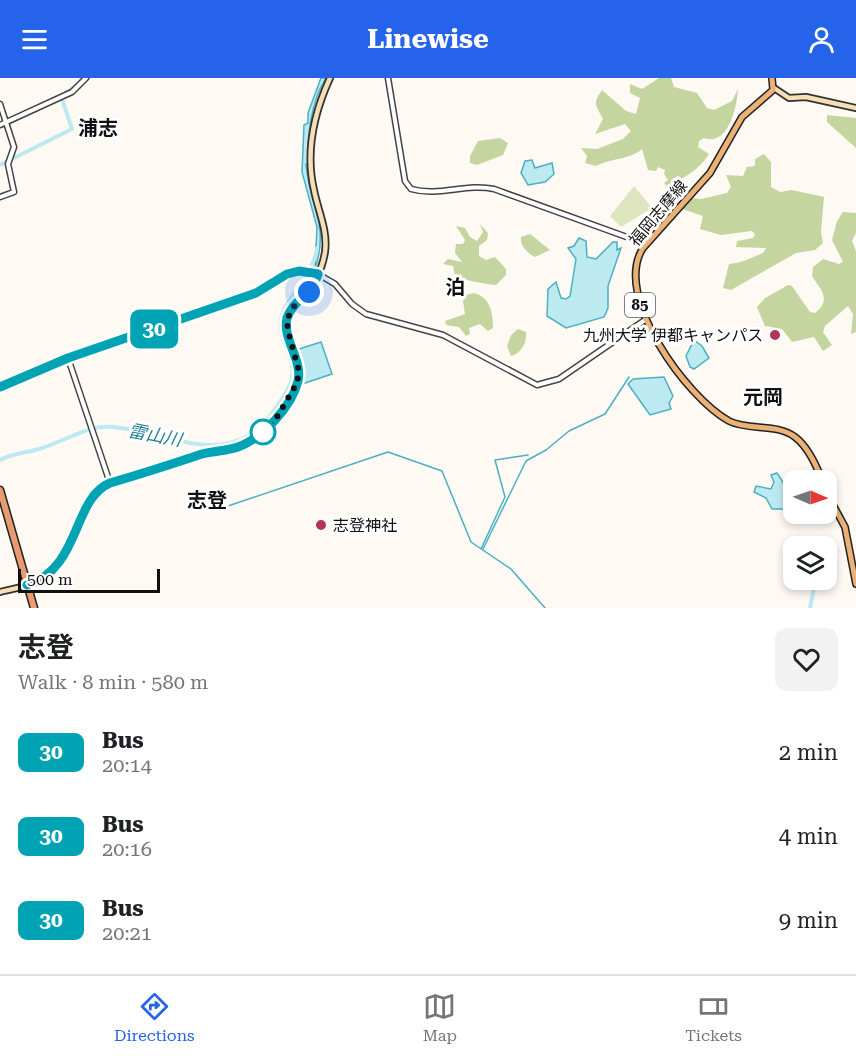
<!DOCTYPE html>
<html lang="en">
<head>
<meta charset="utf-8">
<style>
  body { margin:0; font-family:"Roboto Serif","Noto Sans JP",serif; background:#f2f2f2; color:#202124; height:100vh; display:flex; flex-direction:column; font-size:22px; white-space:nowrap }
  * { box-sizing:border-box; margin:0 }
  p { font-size:20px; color:#757577 }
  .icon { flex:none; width:33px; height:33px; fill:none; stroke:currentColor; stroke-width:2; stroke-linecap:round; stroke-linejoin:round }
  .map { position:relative; height:530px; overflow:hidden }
  .drawer { display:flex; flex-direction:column; background:#fff; flex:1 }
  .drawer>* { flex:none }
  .badge { padding:0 12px; border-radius:9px; font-size:21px; line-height:39px }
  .needle { width:39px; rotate:92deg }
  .tools { position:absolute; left:783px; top:392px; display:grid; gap:12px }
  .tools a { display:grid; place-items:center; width:54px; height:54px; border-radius:12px; background:#fff; box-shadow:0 3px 9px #0003; font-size:30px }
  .scale { position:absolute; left:18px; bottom:15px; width:142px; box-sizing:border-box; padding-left:6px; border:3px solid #101010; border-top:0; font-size:16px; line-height:21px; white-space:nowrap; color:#101010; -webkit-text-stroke:4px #fff; paint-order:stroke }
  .you { position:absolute; width:30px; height:30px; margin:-15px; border:4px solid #fff; border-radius:50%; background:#1a73e8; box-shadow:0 0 0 9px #1a73e833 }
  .map>.badge { position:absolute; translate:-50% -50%; box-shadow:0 0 0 3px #fff }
  .round { display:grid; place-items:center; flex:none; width:63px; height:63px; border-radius:12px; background:#f2f2f2 }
  .summary { display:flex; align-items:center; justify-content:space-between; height:102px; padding:0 18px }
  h1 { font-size:28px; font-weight:700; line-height:45px }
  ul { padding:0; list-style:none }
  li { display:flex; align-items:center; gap:18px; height:84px; padding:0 18px }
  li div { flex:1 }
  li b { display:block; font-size:22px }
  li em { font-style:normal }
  li .badge { min-width:66px; font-weight:700; text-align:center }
  header { display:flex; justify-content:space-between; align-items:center; height:78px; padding:0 18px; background:#2563eb; color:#fff; font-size:27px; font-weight:700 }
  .tabs { display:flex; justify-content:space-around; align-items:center; height:84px; border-top:2px solid #e0e0e0; background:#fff; font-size:16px; color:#757577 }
  .tabs a { display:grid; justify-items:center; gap:3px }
  .tabs .on { color:#2563eb }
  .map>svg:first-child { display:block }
  .green { fill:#dde6bf }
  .forest { fill:#c5d5a0 }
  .water { fill:#bdeaf1; stroke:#4bb0c1; stroke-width:1.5 }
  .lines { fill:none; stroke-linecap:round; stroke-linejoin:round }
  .stream { stroke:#4bb0c1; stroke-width:1.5 }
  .river { stroke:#bdeaf1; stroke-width:4 }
  .tertiary-casing { stroke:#434343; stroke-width:7 }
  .secondary-casing { stroke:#323232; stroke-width:8 }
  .primary-casing { stroke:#212121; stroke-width:8 }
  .trunk-casing { stroke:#212121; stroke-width:9 }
  .tertiary { stroke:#fff; stroke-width:4 }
  .secondary { stroke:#f7dfb5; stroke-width:4.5 }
  .primary { stroke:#ebb176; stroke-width:5 }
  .trunk { stroke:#e89a70; stroke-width:6 }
  .line-casing { stroke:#fff; stroke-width:14 }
  .line { stroke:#00a3b4; stroke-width:9 }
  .walk { stroke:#101010; stroke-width:6; stroke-dasharray:0 10.8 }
  .poi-dot { fill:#b3345b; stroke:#fff; stroke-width:2 }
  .stop-dot { fill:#fff; stroke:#00a3b4; stroke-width:3 }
  .labels { text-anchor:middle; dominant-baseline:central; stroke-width:6; stroke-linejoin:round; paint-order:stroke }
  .shield { fill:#fff; stroke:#585858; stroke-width:1.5 }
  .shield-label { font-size:15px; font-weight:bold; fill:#101010 }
  .street-label { font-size:16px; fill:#101010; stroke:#fff }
  .poi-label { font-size:16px; fill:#101010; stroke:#fff; text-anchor:end }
  .water-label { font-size:18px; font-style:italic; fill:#248196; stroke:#fff }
  .quarter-label { font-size:20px; font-weight:bold; fill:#101010; stroke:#fff }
</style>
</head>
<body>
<header><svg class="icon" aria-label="menu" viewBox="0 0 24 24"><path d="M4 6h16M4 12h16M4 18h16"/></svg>Linewise<svg class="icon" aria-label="person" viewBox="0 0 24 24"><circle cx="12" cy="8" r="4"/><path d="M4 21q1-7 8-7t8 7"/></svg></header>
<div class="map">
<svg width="856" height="530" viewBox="0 0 856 530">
  <rect width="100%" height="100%" fill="#fef9f3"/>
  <path class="green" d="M634,108L652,130L621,149L610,138Z"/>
  <path class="forest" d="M659,0H671L674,9L697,15L707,30L714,32L732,23L738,11C737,29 728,69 704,60L699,63L698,69L709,76C695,97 685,96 668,110L664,105L668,102L664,96L665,92L658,89L656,93L648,92L642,71C629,82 611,80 596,88L585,85L587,78L581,70L597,71L623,61L631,53L625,46L595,56L603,41C596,27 592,26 602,12L626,33L636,36L640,20L630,15V6L642,11Z
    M827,37L856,40V70L827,44Z
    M500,60L508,65L503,77L477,87L470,85V78L478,63Z
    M764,76L771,84V109L780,114L792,112L824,119L821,154L823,165L815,172L796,175L731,212L723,210L729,186C742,185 750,180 763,175L766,170L736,169L737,163L753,160L755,156L752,153L721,157L700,151L703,138L682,131L692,120L701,121L727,115L731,109L726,97L743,98L747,89L755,88V81Z
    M843,134L856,135V155L852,163L856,173V254L851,256L853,236L848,228L825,248L823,254L832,267L823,273L814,259L792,264L782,251L765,248L757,229L765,220L788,207L792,208L810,234L815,235C832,222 821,212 812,198L813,189L823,181L839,186L843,184L832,162L837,143Z
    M480,146L488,155L487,162L479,168V178L486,182L495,179L506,191V197L496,207C490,207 459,201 455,198L453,188L443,186L448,181L462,184L455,175L456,166H463L465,162L456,148L465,150L470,159L477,163L483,154Z
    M530,156L550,172L535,179C527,175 520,168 521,159Z
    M474,215C491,220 493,235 493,250L488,253L480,246L469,250L470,256L466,258L459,249L446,247L445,243L465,236L463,223L466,217Z
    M518,251L526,254C527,264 522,275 511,278L507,268L511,257Z"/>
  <path class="water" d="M321,0H326C311,23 307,59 308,86H306C309,128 330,146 315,191L317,149L302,94L304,47L308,45V35Z
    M532,82L535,90L552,85L554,96L545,104L528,107L521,95L525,83Z
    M579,160L586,163L587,179L596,181L613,164H617V172L621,170L608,208V230L604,239L566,250L547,238L548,211L556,204L561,220L566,221L570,218L576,181L568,170L574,168Z
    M694,262L702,268L709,280L694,291L690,289L686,278Z
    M321,264L332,296L299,307L302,293L296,272Z
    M664,299L673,318L669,325L671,331L650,337L628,306L633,301Z
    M777,395C785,406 792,419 786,431H772L766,420L754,414L756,408L771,411L774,404L771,397Z"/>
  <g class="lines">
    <path class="stream" d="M225,429L388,374L442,393L471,464L511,491L545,530
      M481,471L505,419L495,382L528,377
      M483,471L526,383L546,372L569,353L605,336L629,299"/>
    <path class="river" d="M0,87L72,51L61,18L76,8
      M0,382C13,375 26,375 39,371C64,364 86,347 113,349C170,354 233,396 275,331C281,322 290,311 292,300C296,281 278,262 281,242C284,220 312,202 317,170
      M810,530L816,501"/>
    <defs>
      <path id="tertiary" d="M388,0L405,103L411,111C439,119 466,105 494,111L646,166
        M0,26L14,69L8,86L14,114L0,119
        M0,47L72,14L86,0
        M318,196L335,206L352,226L366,236L443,257L537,307L559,301L645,242
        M68,280L110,405"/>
      <path id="secondary" d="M774,10L789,20L806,19L856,30
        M0,309L68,280L256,215L291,195L318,196
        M0,514C12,511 25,509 37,504C69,489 81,444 95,413L100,409L204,376L240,369L270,349L293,314L298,301V289L288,253L287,241C299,214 319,211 325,174C328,152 318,133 314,112C305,73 314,35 330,0"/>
      <path id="primary" d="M772,0L773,12L742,39L710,95L643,170C612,218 687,320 729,343C749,353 777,345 795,359C807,368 817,389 822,402
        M826,414L845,449L856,506"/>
      <path id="trunk" d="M0,412L34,530"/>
    </defs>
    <use href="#tertiary" class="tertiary-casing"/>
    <use href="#secondary" class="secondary-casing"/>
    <use href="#primary" class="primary-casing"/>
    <use href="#trunk" class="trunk-casing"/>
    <use href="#tertiary" class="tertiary"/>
    <use href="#secondary" class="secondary"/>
    <use href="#primary" class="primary"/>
    <use href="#trunk" class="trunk"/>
  </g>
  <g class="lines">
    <defs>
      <path id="line" d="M0,309L68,280L256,215L287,196L299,193L318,196C313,215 293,222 287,240C282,261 303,282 298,303C292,328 263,360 238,369C227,373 214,373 202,376C172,386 141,396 110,405C72,421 81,490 27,507"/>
    </defs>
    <use href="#line" class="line-casing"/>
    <use href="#line" class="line"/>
    <path class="walk" d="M263,354L274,344L297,305L299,293L288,253L287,241L296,225L309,214"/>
  </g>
  <g class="poi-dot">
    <circle cx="775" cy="257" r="6"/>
    <circle cx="321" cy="447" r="6"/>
  </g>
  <circle class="stop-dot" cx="263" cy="354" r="12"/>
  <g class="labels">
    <rect class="shield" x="625" y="215" width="30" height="24" rx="4.5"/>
    <g class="shield-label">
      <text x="640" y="227">85</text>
    </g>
    <g class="street-label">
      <text transform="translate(658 135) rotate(-50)">福岡志摩線</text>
    </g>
    <g class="poi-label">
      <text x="763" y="257">九州大学 伊都キャンパス</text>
      <text x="333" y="447" text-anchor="start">志登神社</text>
    </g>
    <g class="water-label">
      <text transform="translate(155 357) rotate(11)">雷山川</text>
    </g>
    <g class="quarter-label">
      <text x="98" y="50">浦志</text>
      <text x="455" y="209">泊</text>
      <text x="763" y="319">元岡</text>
      <text x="207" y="422">志登</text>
    </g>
  </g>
</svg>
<div class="tools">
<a><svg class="needle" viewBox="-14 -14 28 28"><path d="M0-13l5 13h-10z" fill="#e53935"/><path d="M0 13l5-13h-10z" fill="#757577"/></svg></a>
<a><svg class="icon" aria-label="layers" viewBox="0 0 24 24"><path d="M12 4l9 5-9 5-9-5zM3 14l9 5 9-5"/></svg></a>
</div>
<div class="scale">500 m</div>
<div class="you" style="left:309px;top:214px"></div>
<b class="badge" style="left:154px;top:251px;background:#00a3b4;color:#fff">30</b>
</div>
<section class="drawer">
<div class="summary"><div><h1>志登</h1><p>Walk · 8 min · 580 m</p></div><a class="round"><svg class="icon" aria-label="heart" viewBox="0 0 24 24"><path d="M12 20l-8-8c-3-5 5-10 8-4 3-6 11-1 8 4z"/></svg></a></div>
<ul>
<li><span class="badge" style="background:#00a3b4;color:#fff">30</span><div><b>Bus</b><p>20:14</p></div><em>2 min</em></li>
<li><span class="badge" style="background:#00a3b4;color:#fff">30</span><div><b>Bus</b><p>20:16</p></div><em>4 min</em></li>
<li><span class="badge" style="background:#00a3b4;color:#fff">30</span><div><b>Bus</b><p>20:21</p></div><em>9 min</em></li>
</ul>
</section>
<nav class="tabs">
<a class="on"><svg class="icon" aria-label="directions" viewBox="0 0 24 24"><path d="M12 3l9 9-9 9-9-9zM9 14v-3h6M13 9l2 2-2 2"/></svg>Directions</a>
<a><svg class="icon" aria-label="map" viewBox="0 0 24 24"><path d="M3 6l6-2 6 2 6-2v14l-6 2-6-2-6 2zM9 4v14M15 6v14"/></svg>Map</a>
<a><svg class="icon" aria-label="tickets" viewBox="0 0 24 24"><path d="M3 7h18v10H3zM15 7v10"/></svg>Tickets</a>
</nav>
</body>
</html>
